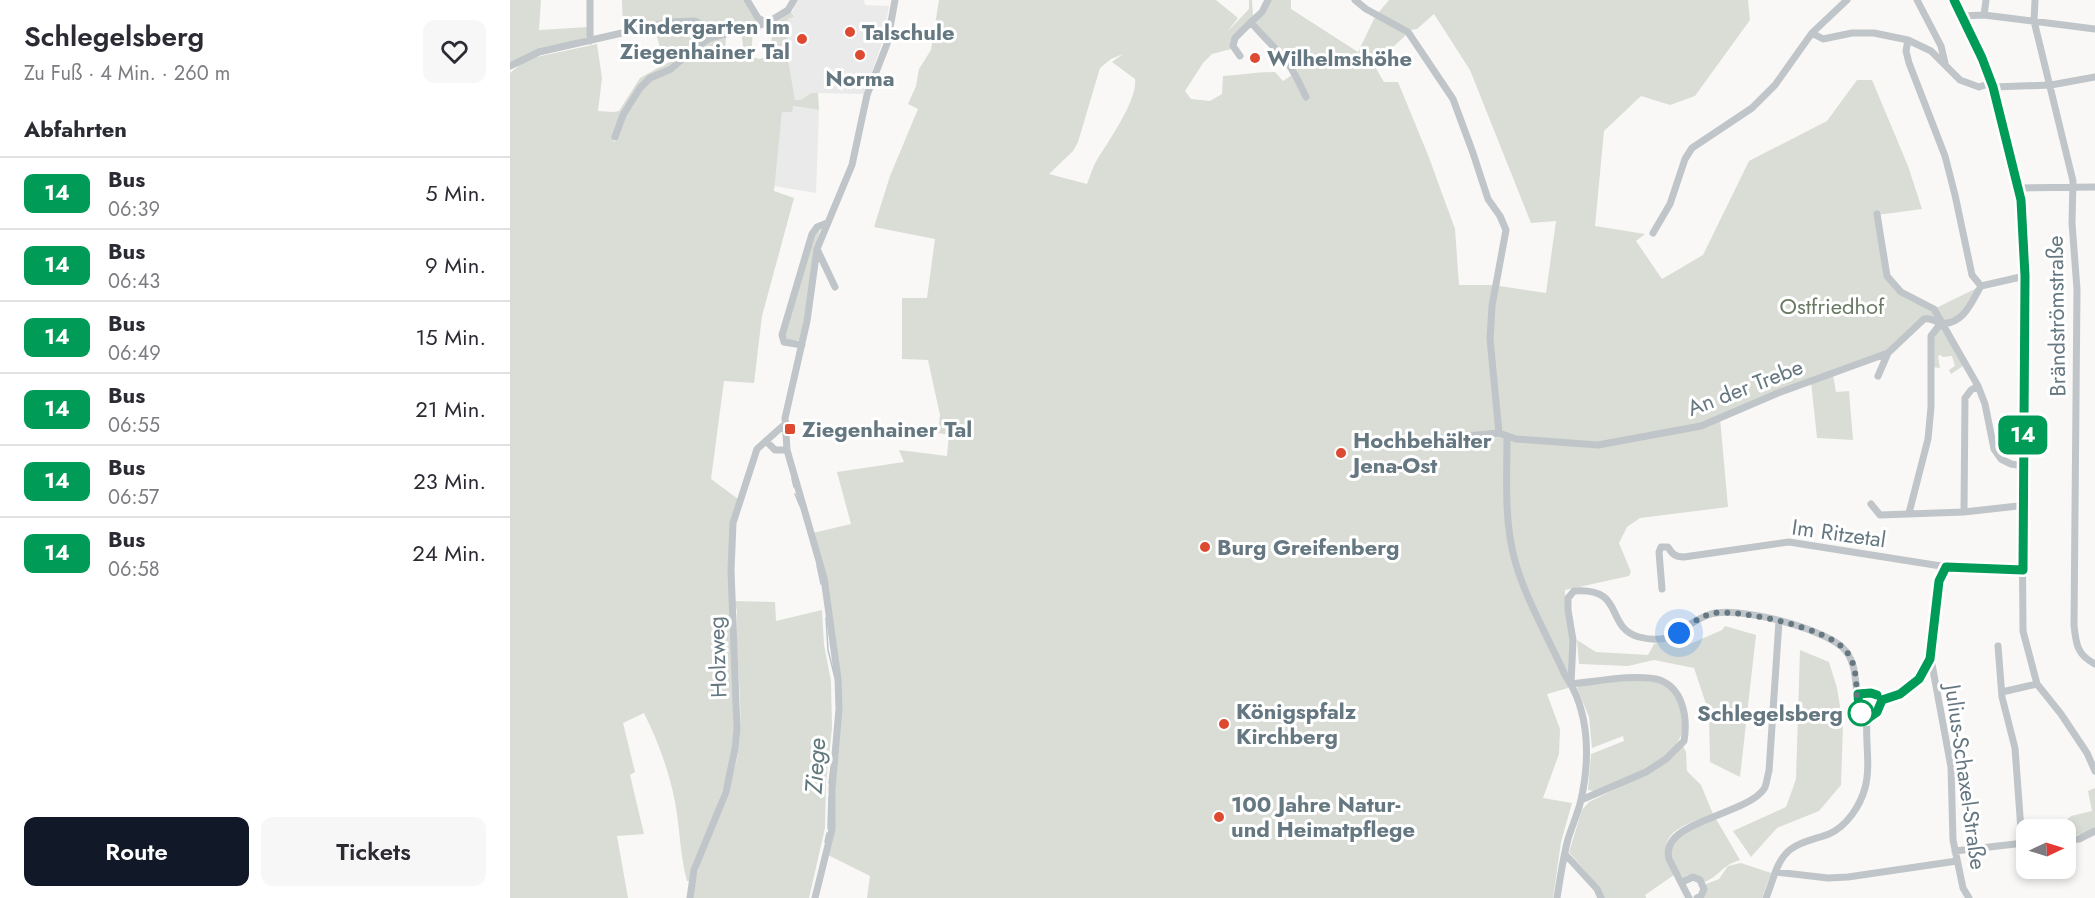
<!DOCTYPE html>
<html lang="de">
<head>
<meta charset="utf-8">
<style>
  body { margin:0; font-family:Jost,sans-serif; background:#f7f7f7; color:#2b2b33; height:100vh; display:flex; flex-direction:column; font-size:22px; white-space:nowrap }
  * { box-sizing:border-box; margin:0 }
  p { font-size:20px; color:#7c7c81 }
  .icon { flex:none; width:33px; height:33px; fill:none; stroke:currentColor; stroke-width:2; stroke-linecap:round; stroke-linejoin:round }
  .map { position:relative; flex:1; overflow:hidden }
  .sheet { display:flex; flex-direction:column; background:#fff; width:510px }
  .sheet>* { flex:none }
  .badge { padding:0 12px; border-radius:9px; font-size:21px; line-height:39px }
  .needle { width:39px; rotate:86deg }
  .fabs { position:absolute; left:1506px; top:819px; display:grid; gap:12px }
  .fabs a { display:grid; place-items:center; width:60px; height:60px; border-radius:12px; background:#fff; box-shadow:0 3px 9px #0003; font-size:30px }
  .you { position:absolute; width:30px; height:30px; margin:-15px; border:4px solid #fff; border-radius:50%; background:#1a73e8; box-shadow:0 0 0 9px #1a73e833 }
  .map>.badge { position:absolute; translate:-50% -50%; box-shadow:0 0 0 3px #fff }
  h2 { padding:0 24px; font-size:22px; line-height:54px }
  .round { display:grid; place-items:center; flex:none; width:63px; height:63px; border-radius:12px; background:#f7f7f7 }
  .overview { display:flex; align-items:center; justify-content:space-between; height:102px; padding:0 24px }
  h1 { font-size:28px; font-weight:600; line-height:45px }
  .cta { display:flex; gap:12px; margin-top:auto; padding:12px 24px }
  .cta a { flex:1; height:69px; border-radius:12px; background:#111827; color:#fff; font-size:24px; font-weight:600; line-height:69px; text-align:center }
  .cta a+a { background:#f7f7f7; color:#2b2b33 }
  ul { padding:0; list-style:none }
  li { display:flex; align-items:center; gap:18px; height:72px; padding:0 24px; border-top:2px solid #e1e1e2 }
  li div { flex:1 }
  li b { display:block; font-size:22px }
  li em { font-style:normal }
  li .badge { min-width:66px; font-weight:700; text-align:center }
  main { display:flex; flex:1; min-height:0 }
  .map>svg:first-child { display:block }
  .built { fill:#e9eae9 }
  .green { fill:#d9ddd5; fill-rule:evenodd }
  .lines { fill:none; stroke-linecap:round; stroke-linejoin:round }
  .stream { stroke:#b7c5c8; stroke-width:1.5 }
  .street { stroke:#bfc5c8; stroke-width:7 }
  .line-casing { stroke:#fff; stroke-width:14 }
  .line { stroke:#009b56; stroke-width:9 }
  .walk { stroke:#657780; stroke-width:6; stroke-dasharray:0 10.8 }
  .poi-dot { fill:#de4a31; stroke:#fff; stroke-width:2 }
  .stop-dot { fill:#fff; stroke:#009b56; stroke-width:3 }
  .labels { text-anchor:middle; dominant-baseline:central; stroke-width:6; stroke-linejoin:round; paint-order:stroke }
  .poi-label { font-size:22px; font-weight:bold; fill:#657780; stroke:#fff; text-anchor:start }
  .park-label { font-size:22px; fill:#697963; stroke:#fff }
  .street-label { font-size:22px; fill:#657780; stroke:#fff }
  .stop-label { font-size:22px; font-weight:bold; fill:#657780; stroke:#fff; text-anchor:end }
  .water-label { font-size:24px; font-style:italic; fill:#5f767b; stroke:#fff }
</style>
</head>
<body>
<main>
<section class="sheet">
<div class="overview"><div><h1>Schlegelsberg</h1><p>Zu Fuß · 4 Min. · 260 m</p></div><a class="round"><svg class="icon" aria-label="heart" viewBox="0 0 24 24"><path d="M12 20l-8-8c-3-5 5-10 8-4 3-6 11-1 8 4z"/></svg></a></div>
<h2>Abfahrten</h2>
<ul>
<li><span class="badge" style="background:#009b56;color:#fff">14</span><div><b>Bus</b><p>06:39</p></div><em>5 Min.</em></li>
<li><span class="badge" style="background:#009b56;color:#fff">14</span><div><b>Bus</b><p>06:43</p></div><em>9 Min.</em></li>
<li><span class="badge" style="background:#009b56;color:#fff">14</span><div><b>Bus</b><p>06:49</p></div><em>15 Min.</em></li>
<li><span class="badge" style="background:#009b56;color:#fff">14</span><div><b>Bus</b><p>06:55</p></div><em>21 Min.</em></li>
<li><span class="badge" style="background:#009b56;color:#fff">14</span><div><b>Bus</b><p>06:57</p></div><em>23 Min.</em></li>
<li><span class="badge" style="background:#009b56;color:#fff">14</span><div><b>Bus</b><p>06:58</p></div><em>24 Min.</em></li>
</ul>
<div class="cta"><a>Route</a><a>Tickets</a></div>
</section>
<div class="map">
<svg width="1585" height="898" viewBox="0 0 1585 898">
  <rect width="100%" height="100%" fill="#f9f8f6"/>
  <path class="built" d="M288,0H354L355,5L379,6L373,40L354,94L302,93L291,100H285L277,53L278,19L284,17L282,12Z
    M282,106L309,110L306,193L264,186L272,111Z"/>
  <path class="green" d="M0,0H31L29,30L78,27V37L17,54L15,58L0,66Z
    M112,0H233L242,15L250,22L208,33L191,21L143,23L113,30Z
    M429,0H706L728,18L717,32L739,9V0H742L743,16L721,43V49L702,54L693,63L675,91L681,99L700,101L712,94L713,76C731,75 747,72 765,72L773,81L785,73L744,23L757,9L760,0H781V9L848,52L865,17L897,34L864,65L874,82H888L918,155L945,229L949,285H983L1036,293L1046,221L1021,223L960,70L924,14L907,29L901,30L868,13L879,0H1238L1240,20L1185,96L1160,105L1131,96L1094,131L1085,226L1135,234L1126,241L1152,279L1193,255L1239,161L1317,121L1347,80H1362L1398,166L1412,209L1367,215L1377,276L1391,292L1424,309L1471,286L1455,313L1431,323L1456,364L1441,374L1439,370L1445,366L1442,356L1432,357L1431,355L1428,356L1430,368L1422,367L1421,336L1431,323L1421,318L1378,353L1323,375L1326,392L1339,391L1343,440L1307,438L1301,382L1210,418L1218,507L1130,518L1117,527L1109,543L1121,572L1119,576L1055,590V607L1062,641L1058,688L1037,694L1050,729L1049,754L1033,798L1062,803L1051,842L1043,898H357L360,876L318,855L330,679L303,533L341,524L327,472L394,462L389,450L437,456L439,435L428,433L430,415L418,360L392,359V298H417L425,239L364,227L380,176L408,109L398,104L406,86L409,69L421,50ZM613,54L602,62L625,79C628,99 599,141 588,158C583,166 580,176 577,184L539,174L563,151L568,142L590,68L601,59Z
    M280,10L284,17L278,19L277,53L285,100H291L301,93H308L309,110L283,106L282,112H272L264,191L284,198L252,316L244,383L214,381L201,479L228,499L221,523L219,540L224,730L221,758L216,781L179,881H177C170,856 170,828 165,802C159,771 148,741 134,713L113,723L125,772L120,775L134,834L107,836L118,898H0V73L17,59L87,44L92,78L88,111L104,112L109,111L130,78L155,64L168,59C162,70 147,71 137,78C120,92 110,119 102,139L105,142C112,123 119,103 133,87C141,78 152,77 161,70C179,57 193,40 216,35L215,56L230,58L233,45L231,32L243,30L241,57L250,59L260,55L263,23L272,18Z
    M185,22L195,29L200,36L174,54L154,61L144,27Z
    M311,227C300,263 298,302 290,340L279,341L274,337L303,234Z
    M224,601L265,602L266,621L312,610L314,645L321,681L322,728L316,782L315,828L299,898H182C188,850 217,807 227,758C236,710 224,660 227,611Z
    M1215,626L1246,635L1230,777L1200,762L1199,713L1184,668L1144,660L1118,666L1069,664L1067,640L1086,652L1138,655L1144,644L1171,638L1180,644L1212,630Z
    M1290,650L1319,662L1327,688L1333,725L1331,785L1309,811L1267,828L1241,857L1223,831L1276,807L1286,779Z
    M1115,681C1127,681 1141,679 1152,685C1172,696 1180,728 1165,746C1146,770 1111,780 1084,791L1078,790L1081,754L1114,741L1113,736L1082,748L1079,717L1067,688L1069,685Z
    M1173,746L1176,752L1177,771L1191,785L1203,814C1170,827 1141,833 1164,875L1135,895L1136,898H1094L1082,879L1059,852L1072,810L1079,802L1142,771Z
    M1585,788V827L1577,833L1556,837V830L1551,829L1550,826L1561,816L1582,811L1578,791Z
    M1206,819L1230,860C1211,866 1212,874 1195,882L1187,875H1178L1173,878L1161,859L1160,849L1174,832Z
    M1231,863L1261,873L1252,898H1193L1196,893V884L1209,879L1218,866Z"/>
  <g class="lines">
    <path class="stream" d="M282,479L284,487
      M285,494L290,506
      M307,565L311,584
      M316,618L318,650L325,678
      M319,783L321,767
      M318,829L319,797
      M315,842L317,833"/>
    <path class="street" d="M237,0L248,18L257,23L278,10L284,0
      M758,0L752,12L741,22C750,34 761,43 771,55C782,67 789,82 796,97
      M845,0L856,9L898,32L943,99L963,153L978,199L990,216L996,230L982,306L980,339L989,433
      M1407,0L1431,46L1435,63
      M1444,0L1471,58L1483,87L1509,188L1513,212L1515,276L1512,506L1513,631L1527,684L1551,714L1577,753L1585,771
      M1525,0L1524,21L1563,181L1562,223L1567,289L1564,625C1566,644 1567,655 1585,664
      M1474,15L1476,0
      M1452,16L1474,15L1585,29
      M1302,33L1313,39L1342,33H1364L1398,40L1421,51L1450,80L1469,87L1481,83
      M1398,40L1396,51L1399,63L1435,156L1445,195L1462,275L1471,286
      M80,41V0
      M730,56L723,46L725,38L741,22
      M0,66L29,52L160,22L185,21L207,35
      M1483,87L1541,85L1585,77
      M105,137L113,115L130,88L140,78L161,69L180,52L200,38L257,23
      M1509,188L1585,187
      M1367,214L1377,276L1391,292L1424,309L1468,386L1475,404L1484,449L1491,459L1501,464L1513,466
      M1143,233L1160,204L1175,159L1182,148L1242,108L1265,85L1302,33L1337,0
      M307,249L325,287
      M292,345L274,342L272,335L302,234L307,227L317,223
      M1368,376L1378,353
      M997,437C997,477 994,518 1004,557C1013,594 1039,639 1055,675C1080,711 1080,759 1071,800C1068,813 1062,826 1058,839C1053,858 1050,879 1047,898
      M923,439L989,433L1006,439L1088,445L1191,426L1268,393L1378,353L1414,319C1422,317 1424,322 1431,323C1453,326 1462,301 1471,286L1515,276
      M256,441L265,450H277
      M1361,504L1370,515L1454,512L1508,506
      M1454,512L1455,398L1461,390L1468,386
      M1399,513L1418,439L1421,407V336L1431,323
      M1152,589L1149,552L1151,547H1158C1162,554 1165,557 1174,557L1279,542L1450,569L1513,570
      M1488,646L1492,697L1505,748L1512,844
      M1421,659L1441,767L1443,840L1453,888L1459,898
      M1061,684L1063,640L1058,610V598L1064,591C1116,587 1094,627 1129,637C1167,647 1171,623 1201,614C1229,606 1311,628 1332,647C1354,667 1339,702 1357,719
      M1061,684C1084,682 1125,674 1146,679C1173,686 1178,717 1174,741L1156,759L1136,772L1071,800
      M1492,692L1527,684
      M1348,694L1361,693L1372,700
      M1372,700L1390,694L1409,679L1421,659L1429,581L1436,567
      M1357,719C1365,716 1371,708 1372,700
      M1556,840L1569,839L1585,831
      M1445,851L1514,843
      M1055,854L1087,889L1091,898
      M1266,872L1318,878L1338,877L1447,861
      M1172,882L1183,877L1190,880L1194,889L1191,896L1187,898
      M180,898L184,870L216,792L225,749L227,729L221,570L223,523L247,449L275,424
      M305,898L322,829V789L329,709L328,679L314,578L277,450L275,418L297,321L307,249L342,165L357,95L377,44L385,0
      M1179,898L1159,859C1149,821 1235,816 1254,789C1257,784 1257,777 1259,771L1269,621
      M1256,898C1263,882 1266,860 1281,849C1292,841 1306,839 1319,834C1337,826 1350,806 1355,788C1361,766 1355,741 1357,719"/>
  </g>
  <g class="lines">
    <defs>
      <path id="line" d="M1367,695L1361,693L1348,694L1349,710L1357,719L1367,712L1372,700L1390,694L1409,679L1420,659L1429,581L1436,567L1513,570L1515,276L1511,200L1483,87L1472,58L1444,0"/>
    </defs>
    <use href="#line" class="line-casing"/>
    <use href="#line" class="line"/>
    <path class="walk" d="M1169,633C1180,625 1191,615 1205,613C1234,610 1318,628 1336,651C1351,669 1343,695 1351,713"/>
  </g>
  <g class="poi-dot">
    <circle cx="340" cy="32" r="6"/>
    <circle cx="292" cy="39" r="6"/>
    <circle cx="350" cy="55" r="6"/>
    <circle cx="745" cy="58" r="6"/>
    <rect x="274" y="423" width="12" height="12" rx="3"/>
    <circle cx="831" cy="453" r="6"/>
    <circle cx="695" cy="547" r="6"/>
    <circle cx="714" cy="724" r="6"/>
    <circle cx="709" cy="817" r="6"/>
  </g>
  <circle class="stop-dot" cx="1351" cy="713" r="12"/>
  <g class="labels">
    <g class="poi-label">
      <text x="280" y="26" text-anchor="end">Kindergarten Im<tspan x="280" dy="25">Ziegenhainer Tal</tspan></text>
      <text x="352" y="32">Talschule</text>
      <text x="757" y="58">Wilhelmshöhe</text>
      <text x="350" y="78" text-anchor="middle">Norma</text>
      <text x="292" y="429">Ziegenhainer Tal</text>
      <text x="843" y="440">Hochbehälter<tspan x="843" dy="25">Jena-Ost</tspan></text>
      <text x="707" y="547">Burg Greifenberg</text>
      <text x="726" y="711">Königspfalz<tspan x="726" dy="25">Kirchberg</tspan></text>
      <text x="721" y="804">100 Jahre Natur-<tspan x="721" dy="25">und Heimatpflege</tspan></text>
    </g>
    <g class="park-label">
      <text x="1322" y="306">Ostfriedhof</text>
    </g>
    <g class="street-label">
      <text transform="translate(1546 316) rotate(-91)">Brändströmstraße</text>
      <text transform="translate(1235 387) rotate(-21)">An der Trebe</text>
      <text transform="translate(1329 533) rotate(8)">Im Ritzetal</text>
      <text transform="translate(207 657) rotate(-92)">Holzweg</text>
      <text transform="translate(1456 777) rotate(82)">Julius-Schaxel-Straße</text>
    </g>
    <g class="stop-label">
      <text x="1333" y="713">Schlegelsberg</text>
    </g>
    <g class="water-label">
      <text transform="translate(305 766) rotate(-86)">Ziege</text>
    </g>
  </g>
</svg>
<div class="fabs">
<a><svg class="needle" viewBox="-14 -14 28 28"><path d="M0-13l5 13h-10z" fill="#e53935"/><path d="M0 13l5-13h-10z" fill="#7c7c81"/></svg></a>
</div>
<div class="you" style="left:1169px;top:633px"></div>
<b class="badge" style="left:1513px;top:435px;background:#009b56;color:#fff">14</b>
</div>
</main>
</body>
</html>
